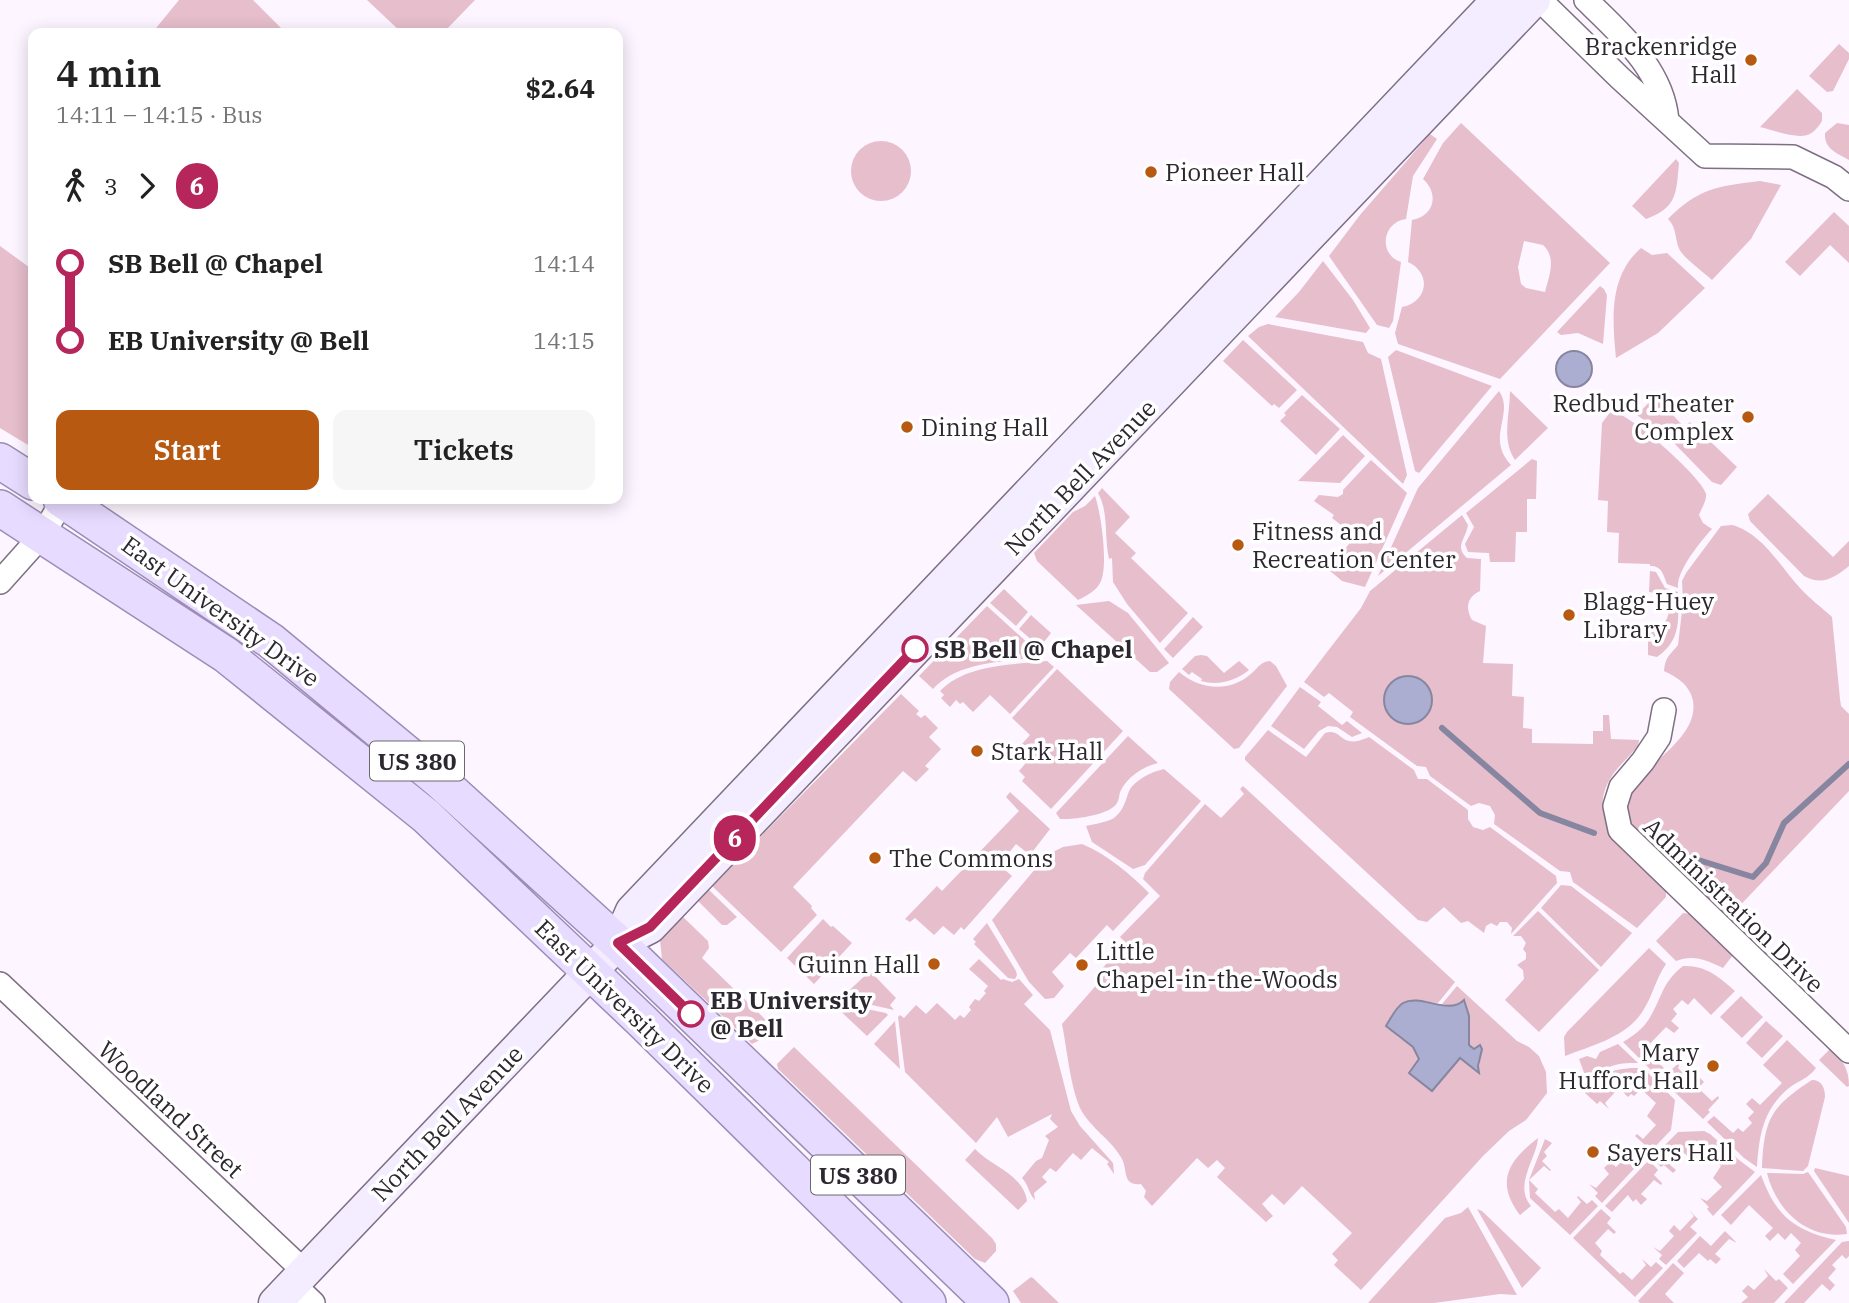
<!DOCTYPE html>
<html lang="en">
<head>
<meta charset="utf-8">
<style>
  body { margin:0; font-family:"IBM Plex Serif",serif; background:#f6f6f6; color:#222; height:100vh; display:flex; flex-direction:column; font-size:26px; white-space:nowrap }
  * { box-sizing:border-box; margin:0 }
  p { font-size:23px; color:#767676 }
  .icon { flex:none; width:38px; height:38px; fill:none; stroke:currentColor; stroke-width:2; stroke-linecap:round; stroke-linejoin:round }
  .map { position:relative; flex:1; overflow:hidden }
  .panel { position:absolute; left:28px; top:28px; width:595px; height:476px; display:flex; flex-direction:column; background:#fff; border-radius:14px; box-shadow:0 4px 18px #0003 }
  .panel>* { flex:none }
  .badge { padding:0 14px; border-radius:23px; font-size:24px; line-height:46px }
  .map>.badge { position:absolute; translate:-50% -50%; box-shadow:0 0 0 4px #fff }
  .legs { display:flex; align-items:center; gap:10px; height:77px; padding:0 28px; font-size:23px }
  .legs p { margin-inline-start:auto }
  .headline { display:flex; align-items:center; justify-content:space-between; height:119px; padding:0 28px }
  h1 { font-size:38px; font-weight:600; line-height:52px }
  .primary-button { display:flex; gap:14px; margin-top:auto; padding:14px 28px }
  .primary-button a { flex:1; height:80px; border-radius:14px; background:#b85911; color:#fff; font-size:28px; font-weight:600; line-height:80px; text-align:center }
  .primary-button a+a { background:#f6f6f6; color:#222 }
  ul { padding:0 28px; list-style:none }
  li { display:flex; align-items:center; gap:24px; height:77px; font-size:26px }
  li i { display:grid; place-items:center; width:10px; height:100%; margin:0 9px; background:currentColor }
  li i::after { content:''; width:18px; height:18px; margin:-9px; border:5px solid; border-radius:50%; background:#fff }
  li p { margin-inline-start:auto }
  li:first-child i { background:linear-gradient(#0000 50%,currentColor 0) }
  li:last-child i { background:linear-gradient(currentColor 50%,#0000 0) }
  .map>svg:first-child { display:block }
  .green { fill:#e6becc; fill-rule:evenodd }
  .water { fill:#acaed1; stroke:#8686a0; stroke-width:2 }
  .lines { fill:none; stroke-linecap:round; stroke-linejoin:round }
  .stream { stroke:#8686a0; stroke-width:6 }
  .minor-casing { stroke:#7e6f83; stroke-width:26 }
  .secondary-casing { stroke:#7e6f83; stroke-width:35 }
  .primary-casing { stroke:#9c8cb6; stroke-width:38 }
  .minor { stroke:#fff; stroke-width:23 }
  .secondary { stroke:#f3edff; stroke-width:32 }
  .primary { stroke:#e7dbff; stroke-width:35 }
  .line-1-casing { stroke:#fff; stroke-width:16 }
  .line-1 { stroke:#b6265b; stroke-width:10 }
  .poi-dot { fill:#b85911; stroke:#fff; stroke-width:2.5 }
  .stop-1-dot { fill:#fff; stroke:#b6265b; stroke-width:3.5 }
  .labels { text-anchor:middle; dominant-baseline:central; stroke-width:7; stroke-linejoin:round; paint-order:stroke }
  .shield { fill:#fff; stroke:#6c686d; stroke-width:2 }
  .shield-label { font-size:23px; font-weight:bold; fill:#2d272f }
  .poi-label { font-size:24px; fill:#2d272f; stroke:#fff; text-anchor:start }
  .street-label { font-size:24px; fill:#2d272f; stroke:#fff }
  .stop-label { font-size:24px; font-weight:bold; fill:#2d272f; stroke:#fff; text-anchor:start }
</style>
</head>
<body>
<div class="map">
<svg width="1849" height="1303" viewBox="0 0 1849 1303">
  <rect width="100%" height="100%" fill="#fdf5ff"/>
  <path class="green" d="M179,0H253L286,33H152Z
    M367,0H475L443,33H402Z
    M1839,44L1849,53V59L1833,91L1827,92L1809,76Z
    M1797,89L1822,113V121C1819,126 1815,131 1810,134C1798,140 1773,130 1760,127Z
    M1461,123L1610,263L1500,379L1398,344L1395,333L1402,307C1428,302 1432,273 1408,262L1412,220C1435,216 1439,193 1423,179L1443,143ZM1524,241L1543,245C1557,258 1549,276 1545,292L1526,288L1521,284L1518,267Z
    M1837,123L1849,125V160C1837,153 1824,149 1825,133Z
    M1430,134L1437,139L1413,176L1406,219C1382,222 1378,255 1401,262L1393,321L1389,328L1377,325L1329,256L1360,215Z
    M851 171a30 30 0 1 1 60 0a30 30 0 1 1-60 0Z
    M1676,159L1679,163C1676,193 1678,207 1646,219L1632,206Z
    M1760,181L1781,185L1751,239L1712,280C1702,271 1689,262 1681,252C1674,241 1678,229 1668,219C1698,188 1719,186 1760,181Z
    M1834,212L1849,226V263L1830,245L1800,276L1785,262Z
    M0,246L33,270V448L0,428Z
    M1641,248L1652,255L1667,253L1705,288L1658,333L1616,358C1612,318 1609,276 1641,248Z
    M1323,261L1353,300L1370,328L1366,333L1275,317L1299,292Z
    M1600,286L1604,289L1607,295L1603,344L1578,333L1561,335L1557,332Z
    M1268,324L1363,342L1368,353L1381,359L1407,475L1403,484L1248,336L1259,327Z
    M1243,340L1297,390L1279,408L1274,404L1272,406L1223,361Z
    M1396,350L1492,386L1419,473L1415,471L1388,357Z
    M1499,391C1515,414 1485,437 1511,465L1378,576L1418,488Z
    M1510,391L1548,428L1515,460C1501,439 1510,415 1510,391Z
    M1302,395L1340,429L1316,455L1280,421L1286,415L1284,413Z
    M1655,396L1684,427L1690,422L1737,467L1721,485L1712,482L1670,439L1637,415Z
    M1611,411C1627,411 1703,478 1706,494C1707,501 1701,509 1699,515L1703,523L1712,529C1701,541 1676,571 1678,588L1667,584C1663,574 1662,566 1650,566V564L1618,563L1619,533L1607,532L1608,501L1598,500L1602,423Z
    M1343,435L1365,456L1340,483L1298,481Z
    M1532,459L1537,461L1536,499H1527V532H1516L1515,562H1490L1489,553L1468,552L1465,544L1474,527L1466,513Z
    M1371,460L1407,493L1365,587L1342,581L1329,570L1355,536L1332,518L1334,515L1314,501L1319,495L1338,497L1343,494V490Z
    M1102,488L1130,517L1115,533L1136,553L1131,558L1188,613L1160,643L1127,604L1113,582L1112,558L1109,559C1104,537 1109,512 1098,493Z
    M1768,494L1833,557L1849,541V566C1834,578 1822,586 1804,576L1750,521L1748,514Z
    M1095,496C1101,513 1109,568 1100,583C1096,591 1086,596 1078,600L1037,561L1034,553L1073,512L1085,506Z
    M1462,515L1468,525C1466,539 1454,546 1467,558L1481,559L1480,591C1467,597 1465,608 1472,620L1486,626L1483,663L1513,664L1512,696L1524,697L1523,728L1532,729V743L1593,744V731H1603V715H1609L1611,739L1639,740L1638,746C1629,757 1617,767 1610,779C1582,827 1641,860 1666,891V897L1637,928L1573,882L1570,872L1560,871L1494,824L1495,815L1490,806L1479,803L1471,806L1430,776L1426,767L1417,766L1350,717L1353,712L1329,693L1324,697L1304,682L1361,608L1370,591Z
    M1732,525C1762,533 1780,566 1800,588C1810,599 1821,607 1832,617L1840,699L1841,706L1849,714V791L1728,918L1629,823C1627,810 1625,799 1633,787C1650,761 1699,736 1693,701C1690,685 1677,677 1664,671C1665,657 1670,655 1678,645L1683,603L1682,581L1686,573L1721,526Z
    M1650,571L1656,572L1665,588L1678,592C1678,620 1682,639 1657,657L1648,655V630C1675,629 1676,594 1649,592Z
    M1004,589L1028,612L1016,626L990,603Z
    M1109,601L1128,613L1169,663L1157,672H1150L1076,605Z
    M987,606L1041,655L1039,657C1005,662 958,661 933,689L919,676Z
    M1031,615L1051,633L1040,647L1019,629Z
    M1193,617L1203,627L1173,658L1164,649Z
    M1201,655L1207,656L1224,673L1239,661L1249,670C1235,681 1218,686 1201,681L1202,679L1192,672L1189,675L1182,669L1195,656Z
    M1047,661L1054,667L1010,714L990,695L973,712L963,702L960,704L956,700L950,707L941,698L944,695L940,691C966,664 1011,665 1047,661Z
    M1270,661L1276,666L1287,686L1239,748L1234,749L1169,689L1170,682L1179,672C1200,690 1230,693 1252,673C1259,667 1260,662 1270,661Z
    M1057,669L1123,731L1051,809L1022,781L1025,777L1019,771L1025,764L1014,753L1030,735L1012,718Z
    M1300,687L1321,702L1318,706L1342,725L1347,721L1362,733L1352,737L1337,727L1328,726L1319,731L1304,749L1271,726Z
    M901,694L919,711L916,714L921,718L925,715L938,728L929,737L941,749L925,766L929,769L916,782L903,771L793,887L812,906L811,908L817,915L781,952L712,886Z
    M1268,730L1306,757L1325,733C1344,727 1338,751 1369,737L1414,770L1418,779H1427L1468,810V819L1473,827L1483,830L1490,827L1556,876L1557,883L1511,934L1512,928L1507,922H1500L1497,926L1491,923L1486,926L1484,933L1468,921L1461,923L1444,907L1427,922L1418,920L1245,760V757Z
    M1128,736L1158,763C1142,767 1127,777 1120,792C1119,796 1119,800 1117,803C1111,815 1072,820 1060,819L1056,813Z
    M1164,769L1201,801L1145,865L1133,869L1092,842L1086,826C1095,824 1107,822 1114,818C1122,812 1125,803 1128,794C1132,781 1151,772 1164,769Z
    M1243,786L1455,982L1438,1003L1407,1001L1397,1036L1413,1047L1419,1059L1410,1073L1460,1058L1478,1072L1482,1049H1474L1469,1045V1016L1463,1001L1452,1007L1442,1004L1457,986L1517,1041L1529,1047L1539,1056L1546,1072L1547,1093L1526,1120L1509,1131L1483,1156L1361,1290L1334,1265L1338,1260L1332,1254L1352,1233L1302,1186L1284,1205L1272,1194L1262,1204L1273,1216L1266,1222L1217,1177L1225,1168L1217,1160L1208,1168L1197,1158L1152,1206L1144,1197L1146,1191L1141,1184C1122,1186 1128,1171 1122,1159C1112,1140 1090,1128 1080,1108C1070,1085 1067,1049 1062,1024L1100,981L1096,975L1126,943L1120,937L1160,896L1143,879L1145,873L1205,804L1221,818L1244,794L1240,789Z
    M1010,792L1050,829L1030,855L1016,844L999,865L1012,876L964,930L961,927L954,935L943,926L934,935L915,918L910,922L905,919L937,886L942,891L1019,811L1006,797Z
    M1082,844C1107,854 1130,874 1149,893L1113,931L1107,925L1076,958L1070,953L1052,972L1064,986L1054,998L1045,999L1029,982L992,920L1047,855L1063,847Z
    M1561,885L1571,886L1632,933L1601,967L1541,908Z
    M709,890L737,917L727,925H722L698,901Z
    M1538,911L1599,970L1539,1032L1505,1000L1524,979L1523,970L1517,965L1526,959V953L1523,949L1526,943L1521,936H1513Z
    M1683,913L1691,914L1733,955L1723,968C1707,960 1693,954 1676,961L1656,941Z
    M683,917L708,941L709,948L702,958L770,1024L758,1041L752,1044L662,959L660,940Z
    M823,919L831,927L833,926L852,943L814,984L787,958Z
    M987,923L1016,971L1017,975L1015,979L1008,978L974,944L976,942L973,939Z
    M1649,948L1666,964C1656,978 1653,995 1644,1009C1628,1037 1593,1045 1565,1056L1564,1037L1567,1032Z
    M979,959L1001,980L1003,979L1012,982L1019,979L1033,995L1024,1004L1050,1030L1071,1111L1080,1126L1113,1163L1114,1174L1107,1164L1109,1162L1092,1148L1081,1160L1073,1153L1056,1172L1050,1168L1042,1177L1047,1182L1034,1193L1035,1200C1028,1193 1029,1185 1022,1178L1036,1161L1042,1158L1049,1140L1045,1136L1058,1127L1050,1119L1052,1114L1008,1137L997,1117L976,1143L905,1072L898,1017L900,1015L904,1018L916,1005L926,1014L937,1003L955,1020L960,1015L964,1018L971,1010L969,1007L975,999L979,1001L986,993L984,991L988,986L969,969Z
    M1683,966C1706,965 1719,977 1735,991L1711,1015L1694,998L1688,1005L1682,1000L1673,1009L1677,1014L1671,1021L1679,1028L1674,1033L1666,1027L1644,1050L1664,1068L1657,1076L1623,1042C1633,1036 1643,1029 1649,1019C1662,998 1662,982 1683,966Z
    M870,971L896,998L890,1005L894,1010L841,998Z
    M1741,996L1763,1017L1742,1038L1720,1017Z
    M837,1003L886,1013L888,1015L867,1036L834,1005Z
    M895,1021L900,1069L874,1044Z
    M1766,1021L1783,1036L1762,1058L1746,1043Z
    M1787,1040L1816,1068C1809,1078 1798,1081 1789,1088C1763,1109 1759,1136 1757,1167L1744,1158L1707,1122L1714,1116L1733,1133L1738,1128L1743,1132L1752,1123L1748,1118L1754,1112L1746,1104L1752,1098L1760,1105L1782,1083L1763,1065Z
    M1618,1044L1638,1063C1615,1062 1603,1067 1586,1083V1078L1579,1059L1587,1056L1596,1059L1600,1052Z
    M794,1047L992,1238L996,1244V1251L985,1263L975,1259L778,1069L777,1064Z
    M1830,1049C1843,1060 1849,1069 1849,1086L1847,1087L1819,1060Z
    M1681,1061L1678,1068L1692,1082L1698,1076L1704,1082L1698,1088L1712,1101L1718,1096L1719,1098L1708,1110L1710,1112L1703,1119L1661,1079Z
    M1631,1068H1643L1675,1100L1671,1130L1648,1154L1641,1148L1644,1144L1635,1136L1637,1134L1643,1139L1656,1125L1647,1116L1656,1103L1641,1089L1634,1096L1631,1094L1628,1097L1619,1088L1605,1103L1609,1109L1600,1101L1597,1104L1585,1093C1601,1075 1607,1070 1631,1068Z
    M1812,1080C1822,1080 1825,1088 1825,1097L1808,1166L1803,1171L1762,1168C1764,1118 1772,1106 1812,1080Z
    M1704,1131L1710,1134L1739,1160L1755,1172L1713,1216L1707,1209L1709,1207L1700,1198L1707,1201L1722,1187L1713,1178L1721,1166L1706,1152L1698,1160L1695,1157L1692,1160L1683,1152L1670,1165L1676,1170L1673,1173L1664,1165L1661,1167L1652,1158L1678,1132Z
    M1538,1138C1537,1158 1513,1185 1531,1206L1520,1215C1495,1182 1508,1161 1538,1138Z
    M1545,1139L1552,1143L1544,1152L1547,1156L1542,1161L1551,1170L1550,1171L1544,1166L1529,1180L1538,1189L1535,1193L1555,1212L1559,1209L1568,1218L1581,1202L1577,1197L1578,1196L1587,1204L1592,1200L1598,1206L1570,1235L1530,1198L1529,1180Z
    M1625,1146L1634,1155L1638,1151L1645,1157L1602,1203L1595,1196L1598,1193L1589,1184L1596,1188L1609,1174L1604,1168L1610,1162L1616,1167L1629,1154L1623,1148Z
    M975,1149C992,1167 1023,1174 1027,1201L1018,1210L965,1160Z
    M1649,1160L1658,1170L1654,1175L1662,1183L1661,1185L1654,1180L1641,1194L1647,1199L1641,1205L1636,1199L1633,1202L1628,1195L1612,1212L1605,1206Z
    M1815,1168L1849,1176V1223L1814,1171Z
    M1808,1172L1846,1227L1847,1234C1807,1240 1776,1210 1767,1173L1803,1174Z
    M1761,1175C1776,1216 1794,1230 1836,1240L1793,1284L1783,1274L1800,1256L1795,1250L1801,1243L1791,1233L1785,1240L1778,1233L1770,1241L1765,1236L1773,1228L1749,1205L1731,1225L1721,1215Z
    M1468,1207L1517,1295L1500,1294L1434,1303H1368L1445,1218L1461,1213Z
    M1477,1209L1482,1211L1541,1268L1522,1288Z
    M1601,1209L1611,1218L1607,1223L1616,1232L1614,1234L1608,1229L1595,1243L1602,1251L1600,1255L1620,1274L1623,1272L1632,1280L1646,1265L1642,1259L1651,1267L1656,1262L1663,1268L1635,1297L1573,1238Z
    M1689,1210L1698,1219L1690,1227L1697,1233L1666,1265L1659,1259L1662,1255L1653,1247L1660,1251L1674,1236L1669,1231L1674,1225L1680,1231L1694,1216Z
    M1725,1231L1737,1243L1729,1239L1715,1254L1721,1259L1716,1264L1710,1259L1708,1261L1699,1253L1684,1268L1677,1261L1700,1236L1711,1246Z
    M1849,1241V1256L1846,1259L1842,1255L1832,1265L1836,1269L1828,1278L1835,1285L1830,1291L1822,1284L1804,1303H1784L1842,1242Z
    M1673,1263L1684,1273L1665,1294L1674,1303H1640L1638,1301Z
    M1764,1269L1776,1281L1779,1279L1788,1288L1774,1303H1741L1748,1297L1742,1291L1748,1285L1754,1290L1768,1276Z
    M1031,1277L1033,1278L1059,1303H1021L1013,1291Z"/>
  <path class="water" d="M1556 369a18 18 0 1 1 36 0a18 18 0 1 1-36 0Z
    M1384 700a24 24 0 1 1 48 0a24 24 0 1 1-48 0Z
    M1464,1000L1469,1016V1045L1474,1049L1480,1045L1482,1049L1478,1066L1479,1073L1460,1058L1432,1091L1409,1073L1419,1059L1413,1047L1386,1026C1391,1018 1396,1007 1403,1003C1421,993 1448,1016 1464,1000Z"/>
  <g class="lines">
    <path class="stream" d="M1442,728L1540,813L1594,833
      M1660,848L1753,877L1766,863L1784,823L1849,764"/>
    <defs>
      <path id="minor" d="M1540,0L1620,78L1705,156L1793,157L1834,177L1849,189
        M1586,0C1621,34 1663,70 1667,121
        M0,582L43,534L63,500
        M1664,710L1659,737L1643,761L1621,787L1615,806L1620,830L1849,1051
        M0,984L305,1272
        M293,1284L313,1303"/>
      <path id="secondary" d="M618,943L632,911L1498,0
        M275,1303L618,943L650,927L1534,0"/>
      <path id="primary" d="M0,461L33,482
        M61,499L271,641L440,781L618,943L991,1303
        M0,508L226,655L426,816L642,1021L928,1303"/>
    </defs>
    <use href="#minor" class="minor-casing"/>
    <use href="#secondary" class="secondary-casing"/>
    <use href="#primary" class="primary-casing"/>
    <use href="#minor" class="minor"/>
    <use href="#secondary" class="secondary"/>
    <use href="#primary" class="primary"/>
  </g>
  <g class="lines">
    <defs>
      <path id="line-1" d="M691,1014L618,943L650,927L915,649"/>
    </defs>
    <use href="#line-1" class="line-1-casing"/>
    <use href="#line-1" class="line-1"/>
  </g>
  <g class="poi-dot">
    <circle cx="1751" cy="60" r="7"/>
    <circle cx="1151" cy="172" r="7"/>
    <circle cx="1748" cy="417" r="7"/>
    <circle cx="907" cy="427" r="7"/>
    <circle cx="1238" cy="545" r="7"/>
    <circle cx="1569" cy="615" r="7"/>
    <circle cx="977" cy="751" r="7"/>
    <circle cx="875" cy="858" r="7"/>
    <circle cx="934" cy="964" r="7"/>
    <circle cx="1082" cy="965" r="7"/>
    <circle cx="1713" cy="1066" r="7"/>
    <circle cx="1593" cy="1152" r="7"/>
  </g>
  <g class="stop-1-dot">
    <circle cx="915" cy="649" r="12"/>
    <circle cx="691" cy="1014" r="12"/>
  </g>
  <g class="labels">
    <g class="shield">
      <rect x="370" y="741.5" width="94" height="39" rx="5"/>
      <rect x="811" y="1155.5" width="94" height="39" rx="5"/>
    </g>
    <g class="shield-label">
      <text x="417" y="761">US 380</text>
      <text x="858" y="1175">US 380</text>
    </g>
    <g class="poi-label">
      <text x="1737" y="46" text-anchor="end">Brackenridge<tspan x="1737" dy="28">Hall</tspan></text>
      <text x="1165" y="172">Pioneer Hall</text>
      <text x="1734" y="403" text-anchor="end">Redbud Theater<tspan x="1734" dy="28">Complex</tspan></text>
      <text x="921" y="427">Dining Hall</text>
      <text x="1252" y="531">Fitness and<tspan x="1252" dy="28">Recreation Center</tspan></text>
      <text x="1583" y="601">Blagg-Huey<tspan x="1583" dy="28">Library</tspan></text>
      <text x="991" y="751">Stark Hall</text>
      <text x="889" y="858">The Commons</text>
      <text x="1096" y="951">Little<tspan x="1096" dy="28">Chapel-in-the-Woods</tspan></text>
      <text x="920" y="964" text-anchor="end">Guinn Hall</text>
      <text x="1699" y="1052" text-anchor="end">Mary<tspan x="1699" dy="28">Hufford Hall</tspan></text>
      <text x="1607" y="1152">Sayers Hall</text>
    </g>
    <g class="street-label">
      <text transform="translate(1080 477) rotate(-46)">North Bell Avenue</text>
      <text transform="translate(221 611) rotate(36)">East University Drive</text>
      <text transform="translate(1734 905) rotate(44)">Administration Drive</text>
      <text transform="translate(625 1006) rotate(44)">East University Drive</text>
      <text transform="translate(171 1109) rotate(43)">Woodland Street</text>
      <text transform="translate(447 1123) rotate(-46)">North Bell Avenue</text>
    </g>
    <g class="stop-label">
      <text x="934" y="649">SB Bell @ Chapel</text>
      <text x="710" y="1000">EB University<tspan x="710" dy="28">@ Bell</tspan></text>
    </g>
  </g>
</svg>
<b class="badge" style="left:735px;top:838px;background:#b6265b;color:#fff">6</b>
<section class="panel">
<div class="headline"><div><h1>4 min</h1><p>14:11 – 14:15 · Bus</p></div><b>$2.64</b></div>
<div class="legs"><svg class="icon" aria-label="walk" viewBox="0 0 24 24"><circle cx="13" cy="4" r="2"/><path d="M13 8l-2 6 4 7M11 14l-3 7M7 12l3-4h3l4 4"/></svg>3<svg class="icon" aria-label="forward" viewBox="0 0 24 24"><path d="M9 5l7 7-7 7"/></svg><b class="badge" style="background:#b6265b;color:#fff">6</b></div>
<ul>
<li><i style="color:#b6265b"></i><b>SB Bell @ Chapel</b><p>14:14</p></li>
<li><i style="color:#b6265b"></i><b>EB University @ Bell</b><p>14:15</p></li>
</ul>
<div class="primary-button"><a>Start</a><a>Tickets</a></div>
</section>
</div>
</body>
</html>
